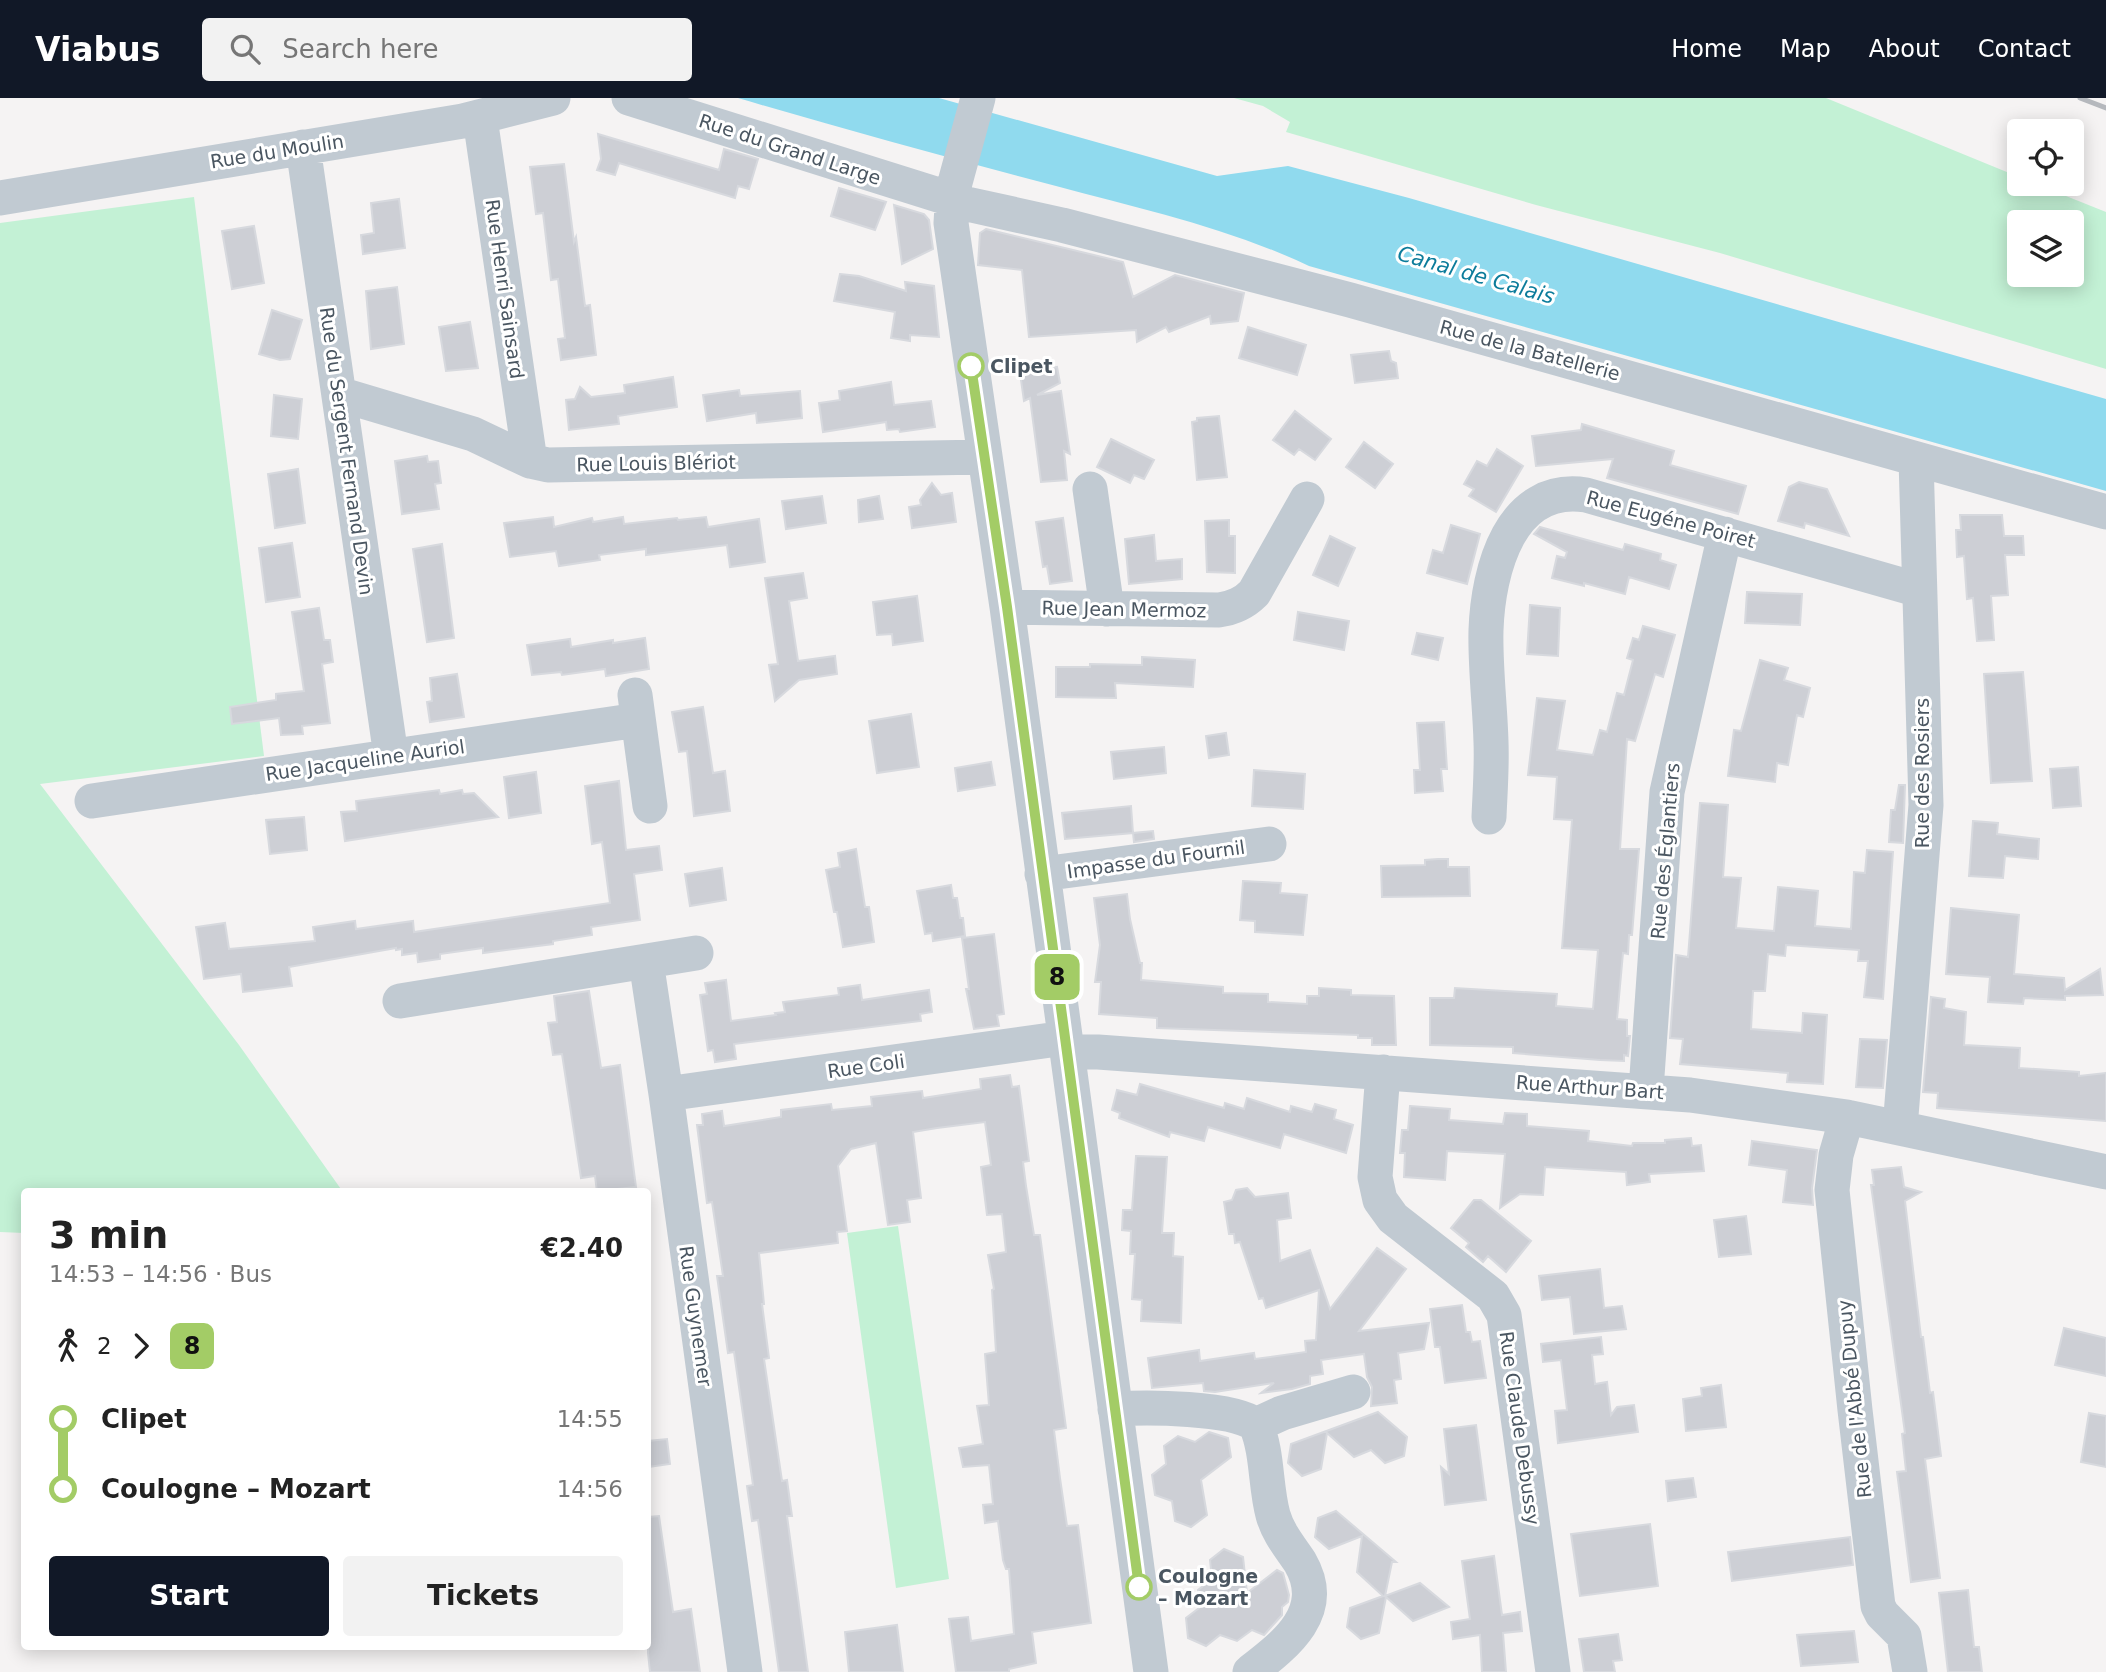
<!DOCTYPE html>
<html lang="en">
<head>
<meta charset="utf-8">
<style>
  body { margin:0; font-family:"DejaVu Sans",sans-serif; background:#f2f2f2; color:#222; height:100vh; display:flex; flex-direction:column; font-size:26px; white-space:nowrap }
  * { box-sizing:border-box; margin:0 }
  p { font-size:23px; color:#767676 }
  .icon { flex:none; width:38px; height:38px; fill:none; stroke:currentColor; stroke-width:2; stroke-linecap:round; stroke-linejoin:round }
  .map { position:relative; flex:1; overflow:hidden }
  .sheet { position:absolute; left:21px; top:1090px; width:630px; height:462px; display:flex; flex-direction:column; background:#fff; border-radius:7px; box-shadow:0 4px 18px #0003 }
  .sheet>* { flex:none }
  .badge { padding:0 14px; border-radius:10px; font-size:24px; line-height:46px }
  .tools { position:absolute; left:2007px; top:21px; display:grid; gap:14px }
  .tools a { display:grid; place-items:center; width:77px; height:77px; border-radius:7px; background:#fff; box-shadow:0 4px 18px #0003; font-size:35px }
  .map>.badge { position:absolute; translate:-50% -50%; box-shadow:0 0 0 4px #fff }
  .legs { display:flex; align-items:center; gap:10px; height:77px; padding:0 28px; font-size:23px }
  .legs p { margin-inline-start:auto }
  .headline { display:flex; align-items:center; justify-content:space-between; height:119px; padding:0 28px }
  h1 { font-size:38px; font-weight:700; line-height:52px }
  .cta { display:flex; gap:14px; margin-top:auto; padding:14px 28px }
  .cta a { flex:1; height:80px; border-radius:7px; background:#111827; color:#fff; font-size:28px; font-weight:700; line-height:80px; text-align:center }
  .cta a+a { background:#f2f2f2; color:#222 }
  ul { padding:0 28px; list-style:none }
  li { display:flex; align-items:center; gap:24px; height:70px; font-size:26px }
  li i { display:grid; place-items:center; width:10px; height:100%; margin:0 9px; background:currentColor }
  li i::after { content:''; width:18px; height:18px; margin:-9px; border:5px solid; border-radius:50%; background:#fff }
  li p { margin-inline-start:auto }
  li:first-child i { background:linear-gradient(#0000 50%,currentColor 0) }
  li:last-child i { background:linear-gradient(currentColor 50%,#0000 0) }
  header { display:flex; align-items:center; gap:42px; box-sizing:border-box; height:98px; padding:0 35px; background:#111827; color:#fff }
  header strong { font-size:33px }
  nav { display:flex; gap:38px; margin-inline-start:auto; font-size:24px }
  .search { width:490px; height:63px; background:#f2f2f2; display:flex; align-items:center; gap:18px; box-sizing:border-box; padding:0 24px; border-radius:7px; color:#767676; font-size:26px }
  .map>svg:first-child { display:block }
  .green { fill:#c3f1d5; fill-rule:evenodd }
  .water { fill:#90daee }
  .building { fill:#cdcfd5; stroke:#d7d9de; stroke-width:2 }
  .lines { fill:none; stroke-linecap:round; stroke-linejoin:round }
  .minor { stroke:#c1cad2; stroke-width:35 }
  .rail { stroke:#b5b8bd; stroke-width:5 }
  .line-1-casing { stroke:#fff; stroke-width:16 }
  .line-1 { stroke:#a3cc66; stroke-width:10 }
  .stop-1-dot { fill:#fff; stroke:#a3cc66; stroke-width:3.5 }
  .labels { text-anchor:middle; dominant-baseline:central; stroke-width:6; stroke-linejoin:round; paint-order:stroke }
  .street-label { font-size:19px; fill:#4a5661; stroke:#fff }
  .stop-label { font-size:19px; font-weight:bold; fill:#4a5661; stroke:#fff; text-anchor:start }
  .water-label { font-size:21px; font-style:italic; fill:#0c7c9b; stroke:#fff }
</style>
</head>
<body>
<header>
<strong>Viabus</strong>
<div class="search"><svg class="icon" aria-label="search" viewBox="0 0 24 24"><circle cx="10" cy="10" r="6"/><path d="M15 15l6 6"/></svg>Search here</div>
<nav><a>Home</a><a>Map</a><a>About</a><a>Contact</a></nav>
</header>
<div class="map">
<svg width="2106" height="1574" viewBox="0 0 2106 1574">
  <rect width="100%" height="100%" fill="#f5f3f3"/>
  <path class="green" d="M1234,0H1826L2019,79L2020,86H2036L2106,114V271L1720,155L1536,107L1286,34L1290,24L1263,8ZM2020,124H2072V177H2020Z
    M194,99L264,658L40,686L239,947L343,1094H24V1135L0,1134V125Z
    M898,1128L949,1481L896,1490L847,1135Z"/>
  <path class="water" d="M738,0H939L1217,78L1288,68L1409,100L2106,301V393L1309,168C1229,130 1141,111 1056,88C949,60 843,31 738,0Z"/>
  <path class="building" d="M598,36L719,72L724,51L758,61L749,91L738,88L735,100L619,65L615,77L597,72L601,61Z
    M564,66L574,144L576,139L585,208L590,207L596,257L561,262L558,241L565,240L558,181L551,182L543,115L536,116L530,69Z
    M839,90L886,104L875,132L831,118Z
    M399,101L405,150L363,156L361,137L374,135L371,105Z
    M894,107L924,116L929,122L933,151L902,166Z
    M254,128L264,185L232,191L222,133Z
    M986,131L1123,164L1133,199L1175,177L1244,195L1238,223L1211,226L1210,218L1169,234L1166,229L1137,244L1136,232L1029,239L1022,172L978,167L980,135Z
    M840,176L859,178L906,193L905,184L934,188L939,239L910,237V243L891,240L895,214L834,203Z
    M397,189L404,246L371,251L366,193Z
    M272,212L302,222L290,261L280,262L259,256Z
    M470,224L478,270L446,273L439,229Z
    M1248,229L1306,247L1297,277L1239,260Z
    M1389,253L1391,263L1396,265L1398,280L1355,285L1351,257Z
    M1057,269L1060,285L1037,297L1061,293L1070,356L1064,353L1067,382L1041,384L1030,300L1024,303L1020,275Z
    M673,279L677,309L618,318L619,326L569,332L566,302L575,301L580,289L591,299L625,295L624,287Z
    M891,284L894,307L931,303L935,329L900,334L899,331L887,332L886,324L823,334L819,305L840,302L839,293Z
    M739,292L740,298L800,293L802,320L757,325L756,315L707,323L703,297Z
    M274,297L302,301L298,341L271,338Z
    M1295,313L1331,341L1315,362L1299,351L1294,357L1273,342Z
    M1219,318L1227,379L1197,382L1192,324L1197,323V320Z
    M1582,326L1674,353L1670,367L1746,388L1738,416L1607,380L1613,361L1536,368L1532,338L1581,332Z
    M1111,341L1154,362L1144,381L1134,377L1130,385L1097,369Z
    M1364,344L1393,366L1375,390L1346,369Z
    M1497,351L1523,368L1496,414L1469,398L1474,391L1464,386L1477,363L1487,368Z
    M427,358L428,364L438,363L441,385L435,386L439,411L402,416L395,363Z
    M298,371L305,425L275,430L268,376Z
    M1799,384L1827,391L1849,438L1805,425L1804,430L1778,423L1789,389Z
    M932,385L941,397L952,395L956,424L912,430L909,409L921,407L920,402Z
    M822,398L826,425L786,431L782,403Z
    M879,398L883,421L859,424L858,402Z
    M1960,417H2002L2004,438H2023L2024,457H2005L2008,497L1991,498L1994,542L1977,543L1973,500L1967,501L1964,458L1957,459L1956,432H1961Z
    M553,419L554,429L592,420L593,424L623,419L624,426L677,420L678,422L706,419L708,429L759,421L765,464L730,469L727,447L646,457V451L599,457L600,462L559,468L556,453L510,459L504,425Z
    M1063,420L1072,483L1050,486L1047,468L1043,469L1036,424Z
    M1229,422V438H1235V475L1207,474L1205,423Z
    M1451,427L1480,436L1467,486L1427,475L1433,452L1443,455Z
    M1540,429L1623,452L1625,446L1661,456L1660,462L1676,467L1669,491L1629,479L1625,496L1584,485V488L1552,480L1557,458L1565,460L1567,454L1534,436Z
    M1154,437L1156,463L1182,461V481L1129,486L1125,441Z
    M1330,438L1355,450L1338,488L1313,477Z
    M292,445L300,499L266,504L259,450Z
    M442,446L454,540L427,544L413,451Z
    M803,475L807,500L789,503L798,563L835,558L837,576L799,582L775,603L769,567L778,566L765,480Z
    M1747,494L1802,496L1800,527L1745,525Z
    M917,498L923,543L893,547L892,536L877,537L873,504Z
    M1530,507L1560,510L1558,558L1527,556Z
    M319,510L324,542H330L333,564L322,566L330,625L302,628L303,636L281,637L279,620L232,626L230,609L276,602V596L304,593L292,514Z
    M1298,514L1349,523L1344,552L1294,542Z
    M1643,528L1675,537L1663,579L1655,576L1635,643L1627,641L1620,751H1639L1632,837H1629L1628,856L1623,855L1617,921L1627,922V938H1630L1628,958L1624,957V963L1600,962L1513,955V949L1430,947V900H1454L1455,890L1557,896L1556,908L1593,911L1598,852L1562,850L1572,722L1554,721L1557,679L1528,677L1537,600L1565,603L1557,652L1593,657L1600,632L1607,634L1617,595L1624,597L1633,562L1627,560L1633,540L1639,542Z
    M1417,535L1443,540L1438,562L1412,556Z
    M645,540L649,571L606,578L605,571L562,577L561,574L532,577L527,547L570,541L571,549L613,542V545Z
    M1142,559L1195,562L1193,589L1115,585L1116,600L1056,599V569H1090V566L1142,567Z
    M1760,562L1788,570L1784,582L1810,590L1803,619L1797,617L1788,667L1777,665L1775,684L1728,678L1734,632L1741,633Z
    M2023,574L2032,683L1991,685L1984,576Z
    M457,576L464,619L430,624L427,604L432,603L430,580Z
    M703,609L713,675L725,673L730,713L694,718L687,653L679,654L672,614Z
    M911,616L919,669L877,675L869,623Z
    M1444,624L1447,671H1441L1443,693L1415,695L1414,672H1420L1417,625Z
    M1226,635L1229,657L1209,660L1206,638Z
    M1164,649L1166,675L1114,681L1111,654Z
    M991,664L995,687L958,693L955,670Z
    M2078,669L2081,708L2053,710L2050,671Z
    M1254,672L1305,676L1303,711L1252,708Z
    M536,674L541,715L509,720L504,679Z
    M619,683L626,752L659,748L662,772L634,776L640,822L591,829L592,837L553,843V846L483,855V850L440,856V861L418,864L417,855L402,857V851L396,852V850L289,869L292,888L243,894L241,876L204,881L196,829L225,825L229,851L315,843L313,829L355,823L356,831L413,823L414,834L610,805L602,744L592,746L585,688Z
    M1899,687H1905L1903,745L1889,744L1891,712H1895Z
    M439,692L440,696L462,692L463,696L474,695L498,719L345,743L341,714L357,713L356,703Z
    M1700,705L1728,707L1723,779L1741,780L1736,830L1774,833L1778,789L1818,793L1815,828L1851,831L1854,774L1865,775L1867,752L1893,754L1883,901L1864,899L1868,863H1858L1859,852L1786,847L1785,858L1768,856L1765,893H1753L1751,931L1802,935L1803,915L1827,917L1823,986L1787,984L1788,975L1680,966L1683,941L1670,940L1676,857L1688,859Z
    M1131,708L1133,735L1065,741L1062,715Z
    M304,719L307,752L270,756L266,722Z
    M1973,723L1998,725L1997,736L2039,741L2038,761L2005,758L2003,780L1969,778Z
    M1153,733L1154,741L1134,744L1133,735Z
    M856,751L865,809H869L874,844L843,849L837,814H834L826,772L840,769L838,755Z
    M1438,761H1448V769H1469L1470,798L1382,799L1381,768L1425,767V762Z
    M722,770L726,802L690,808L685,776Z
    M1243,783L1281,785L1280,795L1307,797L1303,837L1255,834V823L1240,822Z
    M951,787L953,800H957L960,820H963L965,838L933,843L932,835L925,836L917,793Z
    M1127,796L1130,821L1140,865H1142L1141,882L1223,889V895L1268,896V904L1307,906V898H1319V890L1351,892V897L1394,898L1396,947H1372V940H1358V937L1157,930V920L1099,916L1101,884H1095L1100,847L1094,800Z
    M1951,810L2019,817L2014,876L2064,880L2065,892L2100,871L2103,897L2065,898V902L2024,900L2023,906L1988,904L1990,879L1946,876Z
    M994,836L1004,916L997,917L999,928L974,931L966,891H969L962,840Z
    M726,882L731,923L776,917L775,915L785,914L783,904L839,897L838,890L860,887L862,902L929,892L932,914L920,916L921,923L734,946L736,961L715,964L713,952L708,953L700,897L707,896L705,885Z
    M589,893L601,970L620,967L636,1089L618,1091V1094H597L595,1078L581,1080L562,956L553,957L548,925L557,924L554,898Z
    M1931,899L1945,901L1944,910L1966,914L1964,947L2020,950L2019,970L2079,974V978L2106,975V1023L1937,1010L1938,995L1923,994Z
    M1860,941L1887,942L1883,990L1856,989Z
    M1010,977L1012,989L1019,988L1029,1063L1023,1064L1026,1088L1034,1137H1040L1066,1330L1054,1332L1060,1380L1067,1428L1078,1427L1091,1525L1032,1534L1036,1565L1009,1571V1574H956L949,1521L968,1519L971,1543L1014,1536L1009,1471H1006L1003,1462L998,1423L985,1425L983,1407L993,1406L989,1367L963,1369L959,1350L983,1346L977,1308L989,1307L985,1256L996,1254L992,1192L994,1191L988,1157L1006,1154L1002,1116L987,1117L981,1069L991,1067L985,1024L937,1030L913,1034L921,1100L907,1102L910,1124L888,1127L876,1045L851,1051L838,1068L847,1133L837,1134L838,1145L759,1155L764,1206H762L769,1260L764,1261L782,1383L787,1382L792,1418H787L808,1574H779L758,1422L752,1423L747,1388L753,1387L734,1254L728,1255L717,1178H723L712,1104L707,1105L697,1027H703L702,1016L722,1013L724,1028L781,1019V1012L831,1006L832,1012L872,1008L871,999L922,993L923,1000L981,991L980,981Z
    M1140,986L1224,1010L1225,1005L1244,1011L1247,1000L1290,1014L1291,1008L1312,1014L1315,1006L1336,1012L1334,1021L1353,1027L1346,1055L1284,1036L1280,1050L1208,1029L1204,1043L1170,1034L1169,1039L1119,1020L1120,1015L1112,1012L1117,992L1137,997Z
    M1410,1008L1450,1011L1449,1022L1503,1026L1505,1015L1527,1016V1028L1589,1033L1588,1043L1632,1048L1633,1045H1665V1042L1691,1040L1692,1048L1701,1047L1704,1073L1649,1076L1650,1084L1627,1087L1626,1074L1545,1069L1543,1097L1520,1096L1500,1110L1505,1056L1447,1053L1445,1082L1404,1079L1405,1055H1400L1402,1032H1408Z
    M1752,1043L1817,1052L1812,1090L1813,1107L1783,1104L1787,1072L1749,1067Z
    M1136,1058L1167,1059L1162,1135H1174L1173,1158L1183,1159L1181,1225L1141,1223L1142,1202L1132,1201L1135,1156H1130L1131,1133L1122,1132L1123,1112H1132Z
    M1901,1069L1904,1089L1921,1094L1905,1103L1921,1239H1923L1930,1295L1933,1294L1941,1358L1925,1361L1940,1480L1911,1484L1897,1374L1906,1373L1902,1336L1905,1335L1871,1087H1874L1872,1072Z
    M1247,1090L1255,1099L1288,1095L1291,1120L1277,1122L1280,1163L1310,1152L1330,1211L1377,1150L1406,1171L1359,1233L1429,1225L1424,1251L1398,1255L1401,1281L1394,1282L1397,1305L1371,1308L1372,1289L1367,1279L1364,1256L1321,1262L1323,1276L1310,1278V1286L1292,1291L1261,1295L1274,1285L1215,1294L1204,1293L1203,1285L1152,1290L1148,1260L1199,1252L1200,1263L1254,1255L1255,1261L1306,1254L1305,1243L1316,1242L1319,1192L1266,1210L1263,1200L1259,1201L1240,1144L1235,1145L1234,1136H1229L1224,1104L1232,1102L1236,1092Z
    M1474,1102H1481L1531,1143L1506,1174L1488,1158L1483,1164L1466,1149L1469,1145L1451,1130Z
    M1746,1118L1751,1156L1719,1159L1714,1122Z
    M1600,1171L1604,1210L1622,1208L1626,1231L1574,1236L1570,1199L1542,1202L1539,1178Z
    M1462,1207L1466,1234H1470L1472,1244L1480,1243L1486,1280L1445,1285L1440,1249H1435L1430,1211Z
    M2064,1230L2106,1240V1278L2055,1267Z
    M1601,1239L1603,1256L1592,1257L1595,1286L1607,1284L1611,1317L1617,1309L1634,1307L1638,1334L1558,1345L1555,1313L1567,1312L1561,1262L1543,1264L1541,1246Z
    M1721,1287L1726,1329L1686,1333L1683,1301L1702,1298L1701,1290Z
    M1378,1314L1407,1339L1404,1358L1385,1365L1371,1352L1354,1359L1327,1335L1321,1371L1302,1378L1288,1365L1291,1346Z
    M2089,1315L2106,1318V1369L2081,1364Z
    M1476,1327L1486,1402L1445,1407L1441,1369L1449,1376L1444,1331Z
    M1209,1334L1228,1340L1231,1359L1201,1382L1207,1417L1191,1429L1175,1423L1172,1403L1155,1397L1152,1377L1166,1366L1164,1348L1178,1338L1195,1344Z
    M667,1341L670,1366L648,1369V1343Z
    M1693,1380L1696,1399L1668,1403L1666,1383Z
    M1336,1413L1396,1464H1392L1385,1498L1420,1485L1449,1509L1413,1523L1386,1499L1379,1535L1361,1541L1347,1529L1350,1510L1383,1498L1357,1474L1362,1438L1329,1451L1315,1439L1318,1420Z
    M659,1418L673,1514L691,1511L700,1574H650L648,1555V1419Z
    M1650,1426L1658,1488L1580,1498L1571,1436Z
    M1850,1439L1853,1467L1732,1483L1728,1454Z
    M1224,1451L1243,1459L1247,1495L1277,1472L1283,1475L1289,1497L1288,1504L1282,1509V1517L1264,1537L1252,1532L1237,1543L1220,1537L1206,1548L1188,1540L1186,1520L1199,1510L1198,1492L1212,1481L1210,1462Z
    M1494,1458L1502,1517L1520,1514L1522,1533L1503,1535L1506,1574H1482L1480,1537L1453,1541L1451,1524L1470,1521L1462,1463Z
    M1968,1492L1974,1549H1979L1982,1574H1948L1939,1495Z
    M897,1527L903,1574H849L845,1534Z
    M1854,1533L1858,1564L1801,1568L1797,1537Z
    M1618,1536L1622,1562L1613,1563L1615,1574H1584L1579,1541Z"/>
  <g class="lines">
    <path class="minor" d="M629,0L967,106L1062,127L1350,202L2106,414
      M978,0L953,92L951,125L1007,509L1151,1574
      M480,20L530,363
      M303,49L391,658
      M0,100L463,23L553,0
      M339,296L473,336L530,363L548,367L985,359
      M1090,391L1107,511
      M1007,509L1219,512C1234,510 1244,505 1254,495L1307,401
      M635,597L650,708
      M92,703L638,622
      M1489,719C1490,694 1492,669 1491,644C1490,607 1485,569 1486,532C1488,473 1510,385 1586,397L1919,492
      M1042,776L1269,746
      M646,863L666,996L745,1574
      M400,903L696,855
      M1067,954H1098L1690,997L1847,1019L2106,1074
      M1383,974L1375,1079L1380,1102L1393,1120L1493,1198L1504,1217L1553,1574
      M1646,992L1667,694L1725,436
      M666,996L1065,940
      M1847,1019L1836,1057L1832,1092L1855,1312L1878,1508L1882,1516L1904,1538L1910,1574
      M1900,1030L1926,707L1916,361
      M1115,1311C1146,1309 1233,1309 1256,1327
      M1256,1327L1282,1315L1353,1294
      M1250,1574C1285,1547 1329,1514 1300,1464C1290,1449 1278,1435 1273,1417C1265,1388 1268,1355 1256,1327"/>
    <path class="rail" d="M2080,0L2106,10"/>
  </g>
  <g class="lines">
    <defs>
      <path id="line-1" d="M971,268L1007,509L1139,1489"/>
    </defs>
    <use href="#line-1" class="line-1-casing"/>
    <use href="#line-1" class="line-1"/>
  </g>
  <g class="stop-1-dot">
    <circle cx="971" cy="268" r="12"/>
    <circle cx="1139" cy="1489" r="12"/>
  </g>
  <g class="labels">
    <g class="street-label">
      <text transform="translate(790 51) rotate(18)">Rue du Grand Large</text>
      <text transform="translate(277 53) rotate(-9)">Rue du Moulin</text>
      <text transform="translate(505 191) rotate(82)">Rue Henri Sainsard</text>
      <text transform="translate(1530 252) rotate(15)">Rue de la Batellerie</text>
      <text transform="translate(347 353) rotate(82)">Rue du Sergent Fernand Devin</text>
      <text transform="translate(656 365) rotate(-1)">Rue Louis Blériot</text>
      <text transform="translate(1671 421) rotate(15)">Rue Eugéne Poiret</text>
      <text transform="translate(1124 511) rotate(1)">Rue Jean Mermoz</text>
      <text transform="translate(365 662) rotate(-8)">Rue Jacqueline Auriol</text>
      <text transform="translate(1922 675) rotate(-90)">Rue des Rosiers</text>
      <text transform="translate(1665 753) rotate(-85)">Rue des Églantiers</text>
      <text transform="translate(1156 761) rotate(-8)">Impasse du Fournil</text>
      <text transform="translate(866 968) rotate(-8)">Rue Coli</text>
      <text transform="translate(1590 989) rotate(4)">Rue Arthur Bart</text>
      <text transform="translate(696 1218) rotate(82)">Rue Guynemer</text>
      <text transform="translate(1854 1301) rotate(-96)">Rue de l'Abbé Dupuy</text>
      <text transform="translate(1520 1330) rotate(82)">Rue Claude Debussy</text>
    </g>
    <g class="stop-label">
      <text x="990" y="268">Clipet</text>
      <text x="1158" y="1478">Coulogne<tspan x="1158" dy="22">– Mozart</tspan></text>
    </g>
    <g class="water-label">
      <text transform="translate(1476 177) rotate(16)">Canal de Calais</text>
    </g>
  </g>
</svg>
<div class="tools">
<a><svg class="icon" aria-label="locate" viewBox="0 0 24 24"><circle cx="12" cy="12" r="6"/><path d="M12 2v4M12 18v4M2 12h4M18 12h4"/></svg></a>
<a><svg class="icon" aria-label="layers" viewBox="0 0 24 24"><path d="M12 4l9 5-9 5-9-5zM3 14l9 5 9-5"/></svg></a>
</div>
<b class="badge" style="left:1057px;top:879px;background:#a3cc66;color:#111">8</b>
<section class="sheet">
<div class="headline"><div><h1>3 min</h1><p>14:53 – 14:56 · Bus</p></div><b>€2.40</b></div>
<div class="legs"><svg class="icon" aria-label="walk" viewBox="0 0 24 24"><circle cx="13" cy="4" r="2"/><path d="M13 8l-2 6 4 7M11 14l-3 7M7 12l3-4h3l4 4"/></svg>2<svg class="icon" aria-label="forward" viewBox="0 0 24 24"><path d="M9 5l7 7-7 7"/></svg><b class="badge" style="background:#a3cc66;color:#111">8</b></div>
<ul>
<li><i style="color:#a3cc66"></i><b>Clipet</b><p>14:55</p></li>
<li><i style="color:#a3cc66"></i><b>Coulogne – Mozart</b><p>14:56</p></li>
</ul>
<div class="cta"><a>Start</a><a>Tickets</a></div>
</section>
</div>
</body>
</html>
